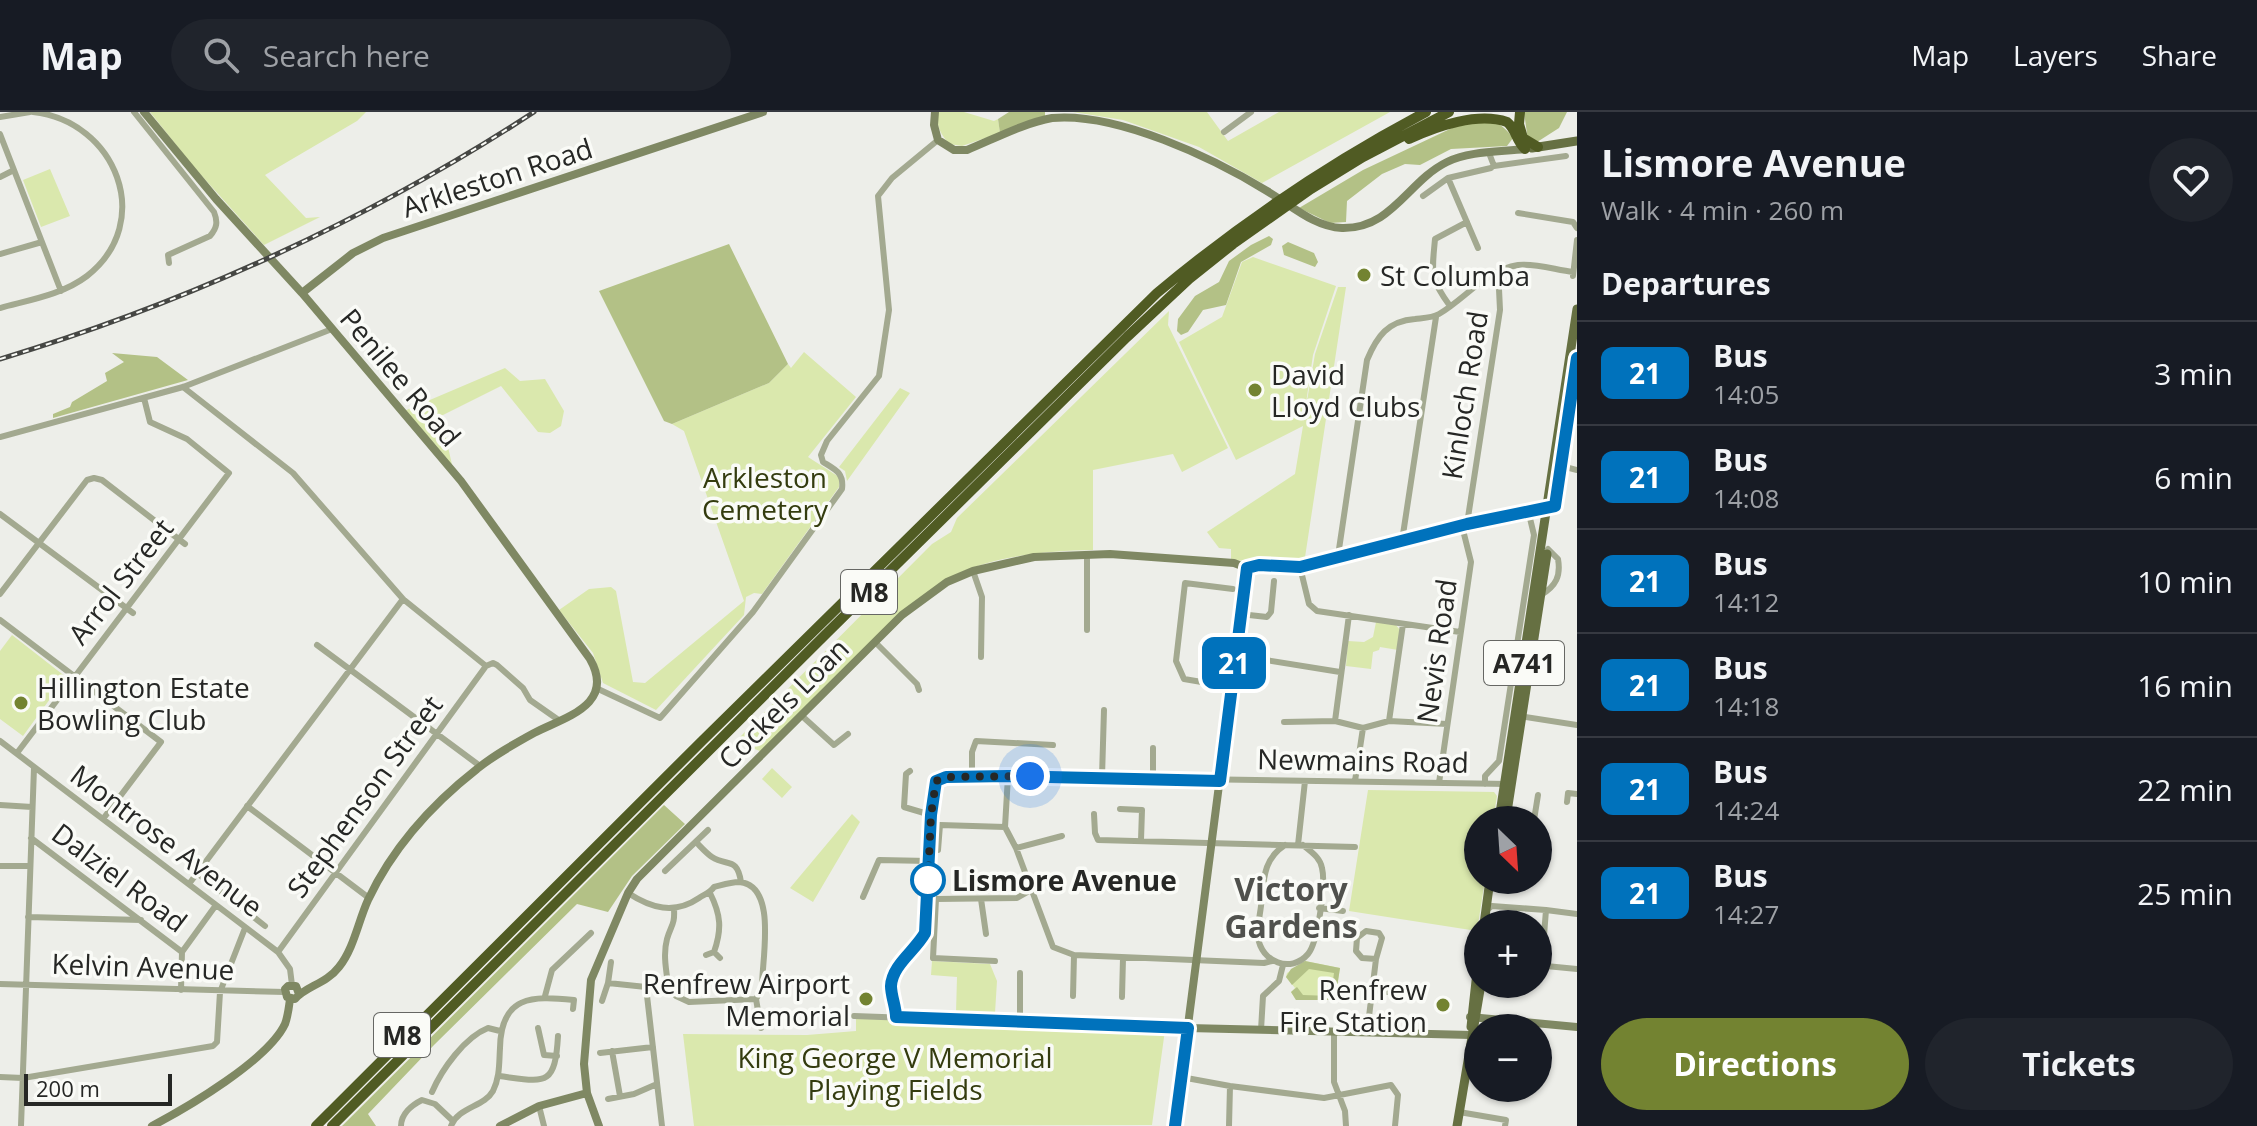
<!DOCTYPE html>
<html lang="en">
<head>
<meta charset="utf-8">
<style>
  body { margin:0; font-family:"Open Sans",sans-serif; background:#20242c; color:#f1f3f6; height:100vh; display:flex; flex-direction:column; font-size:30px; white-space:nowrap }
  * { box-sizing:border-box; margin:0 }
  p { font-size:26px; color:#9ea1a6 }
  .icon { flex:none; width:44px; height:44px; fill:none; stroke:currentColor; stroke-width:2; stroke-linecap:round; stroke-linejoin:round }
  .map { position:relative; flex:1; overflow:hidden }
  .details { display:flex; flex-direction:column; background:#171b24; width:680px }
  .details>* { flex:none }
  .badge { padding:0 16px; border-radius:12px; font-size:28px; line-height:52px }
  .needle { width:52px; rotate:155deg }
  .controls { position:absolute; left:1464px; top:694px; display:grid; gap:16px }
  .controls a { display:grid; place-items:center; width:88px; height:88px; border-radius:50%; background:#171b24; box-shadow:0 2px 6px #0004; font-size:40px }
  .scale { position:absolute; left:24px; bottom:20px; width:148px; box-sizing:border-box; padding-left:8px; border:4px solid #262725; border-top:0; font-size:22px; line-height:28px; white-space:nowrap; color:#262725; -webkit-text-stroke:6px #fafbf7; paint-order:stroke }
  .you { position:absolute; width:40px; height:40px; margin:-20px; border:6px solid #fff; border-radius:50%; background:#1a73e8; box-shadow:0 0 0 12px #1a73e833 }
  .map>.badge { position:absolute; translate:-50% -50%; box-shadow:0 0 0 4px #fff }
  h2 { padding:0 24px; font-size:30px; line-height:72px }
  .round { display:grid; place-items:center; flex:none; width:84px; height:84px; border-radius:42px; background:#20242c }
  .overview { display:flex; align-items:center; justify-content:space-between; height:136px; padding:0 24px }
  h1 { font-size:38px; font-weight:700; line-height:60px }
  .action { display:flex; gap:16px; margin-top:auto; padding:16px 24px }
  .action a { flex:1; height:92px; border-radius:48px; background:#738331; color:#fff; font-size:32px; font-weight:700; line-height:92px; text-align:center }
  .action a+a { background:#20242c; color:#f1f3f6 }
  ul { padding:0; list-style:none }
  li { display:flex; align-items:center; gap:24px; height:104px; padding:0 24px; border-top:2px solid #363941 }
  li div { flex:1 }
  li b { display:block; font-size:30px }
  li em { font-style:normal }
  li .badge { min-width:88px; font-weight:700; text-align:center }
  header { display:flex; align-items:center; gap:48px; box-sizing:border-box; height:112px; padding:0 40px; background:#171b24; border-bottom:2px solid #363941 }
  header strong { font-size:38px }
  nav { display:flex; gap:44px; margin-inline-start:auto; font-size:28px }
  .search { width:560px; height:72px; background:#20242c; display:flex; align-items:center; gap:20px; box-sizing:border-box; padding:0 28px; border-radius:44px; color:#9ea1a6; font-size:30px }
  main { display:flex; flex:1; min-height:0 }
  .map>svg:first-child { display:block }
  .green { fill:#dae8ad }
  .forest { fill:#b3c186 }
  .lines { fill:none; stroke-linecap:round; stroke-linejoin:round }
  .street { stroke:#a3a990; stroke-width:6 }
  .secondary { stroke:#7f8863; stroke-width:8 }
  .primary { stroke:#667042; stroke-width:9 }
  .highway { stroke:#505b23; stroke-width:10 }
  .rail-casing { stroke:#464744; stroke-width:5 }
  .rail { stroke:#fafbf7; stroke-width:2; stroke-dasharray:6; stroke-linecap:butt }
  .line-casing { stroke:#fff; stroke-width:18 }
  .line { stroke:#0072bc; stroke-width:12 }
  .walk { stroke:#262725; stroke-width:8; stroke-dasharray:0 14.4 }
  .poi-dot { fill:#738331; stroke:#fafbf7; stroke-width:3 }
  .stop-dot { fill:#fff; stroke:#0072bc; stroke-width:4 }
  .labels { text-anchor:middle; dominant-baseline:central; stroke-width:7; stroke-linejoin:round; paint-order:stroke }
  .shield { fill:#fafbf7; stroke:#666764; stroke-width:2 }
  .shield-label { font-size:26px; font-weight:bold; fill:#262725 }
  .street-label { font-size:28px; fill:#262725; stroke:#fafbf7 }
  .poi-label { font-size:28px; fill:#262725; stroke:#fafbf7; text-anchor:start }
  .park-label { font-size:28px; fill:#343c0f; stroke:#fafbf7 }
  .stop-label { font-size:28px; font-weight:bold; fill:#262725; stroke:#fafbf7; text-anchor:start }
  .quarter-label { font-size:32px; font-weight:bold; fill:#50514d; stroke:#fafbf7 }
</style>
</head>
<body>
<header>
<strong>Map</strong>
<div class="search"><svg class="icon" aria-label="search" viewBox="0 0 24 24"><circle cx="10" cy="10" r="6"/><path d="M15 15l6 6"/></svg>Search here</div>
<nav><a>Map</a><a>Layers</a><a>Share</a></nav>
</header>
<main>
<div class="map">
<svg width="1577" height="1014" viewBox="0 0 1577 1014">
  <rect width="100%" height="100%" fill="#edeee9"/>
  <path class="green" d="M150,0H366L357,9L265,63L306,106L320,105L264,133L192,53Z
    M938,0H964L994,9L998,7L1000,21L962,34L949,32C940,21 936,14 938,0Z
    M1073,0H1207L1228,29L1279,0H1390L1262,71L1199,35L1123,8Z
    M50,57L70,104L41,115L23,68Z
    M1253,145L1336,174L1313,243L1303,312L1315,242L1338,175H1346L1304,452L1231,448V437L1219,436L1207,420L1295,362L1303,314L1236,348L1179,230L1222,205L1242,150Z
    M1169,199L1168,213L1228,336L1182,360L1173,342L1093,358V438C1044,439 988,444 945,468L762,640L736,629L932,432L951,420L957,406Z
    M804,240L856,285L808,345L839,365V375L762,482L754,481L746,485L744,503L656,598L603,571L593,541L559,498L589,477L611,475L616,479L633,570L645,571L744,489L684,319L672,312L769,271L788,252L791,256Z
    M505,256L520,269L545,267L564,299L561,314L550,321L538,320L501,274L441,304L453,357L404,299Z
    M900,276L910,281L847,369L845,359L839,355Z
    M1376,510L1395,512L1401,519L1398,538L1380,535L1379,538L1373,540L1371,557L1346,554L1348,529L1364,530L1373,525Z
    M12,523L66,565L23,624L0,607V539Z
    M772,656L792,675L782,686L762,667Z
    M1368,678L1494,680L1497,684L1493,708H1478V768H1485L1477,819L1349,799Z
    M852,702L860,710L813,790L790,776Z
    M932,849L990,852L997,869L995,901H956L957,865L931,863Z
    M1305,849L1340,856L1335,888H1296L1291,880L1295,876L1286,865L1287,861Z
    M856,906L1165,918L1152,1013L694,1014L683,922L807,923L856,919Z"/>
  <path class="forest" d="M1009,0H1045V5L1000,21L998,7Z
    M1524,0H1567L1559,16L1534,32L1528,29Z
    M1469,8C1490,8 1499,7 1513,26L1507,34L1451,37L1420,53L1405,52L1382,62L1347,89L1346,110L1330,111L1299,96L1363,58Z
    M1269,124L1273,127L1271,133L1241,150L1226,193L1203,198L1188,220L1181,223L1177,219L1178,207L1195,184L1219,170L1229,149L1251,133Z
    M1288,130L1314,141L1318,150L1315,155L1284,143L1282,134Z
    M729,132L788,252L769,271L672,312L664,309L599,179Z
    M112,241L157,245L188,268L53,306V302L70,295L72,290L107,269L105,261L124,250Z
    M664,693L685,712L632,764L608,800L577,792L434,933L368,1002L376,1014H342Z
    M1305,849L1340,856L1335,888H1296L1291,880L1297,875L1303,883L1331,884L1334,861L1309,857L1292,873L1286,865L1291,857Z"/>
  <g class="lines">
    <path class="street" d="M134,0L214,100C218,110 217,116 210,124L168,143L169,151
      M0,5L30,0
      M1224,20L1251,0
      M0,22L61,179
      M1489,41L1494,54L1566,44
      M0,65L14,58
      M1448,66L1478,136
      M1423,84L1448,66L1491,56
      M1518,101L1573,110L1577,116
      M0,142L42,130
      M1573,164L1577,128
      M1450,194C1429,165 1432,162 1435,127L1467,110
      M0,196C29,188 62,183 87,164C156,110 116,9 33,0
      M183,275L293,361L403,487L486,554L493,551L497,553L523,576L530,588L560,609
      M0,325L183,275L332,217
      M1558,353L1577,358
      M0,402L133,501
      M1467,412L1500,198L1499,177L1491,163
      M1402,429L1436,205
      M1338,444L1367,248C1377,224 1388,209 1415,207C1423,206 1432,206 1439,202C1465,187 1486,158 1518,153C1535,151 1556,158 1573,160
      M1300,455L1309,492L1317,499L1460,520
      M973,459L982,485L981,545
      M0,482L87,368L94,366L102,368L185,432
      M1541,483C1556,474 1561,464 1558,447L1548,437
      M1240,502L1267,505L1271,500L1274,469
      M0,508L161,630L103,707
      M1087,518V442
      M875,530L917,572L919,578
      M317,533L480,654
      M1235,543L1340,560
      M1231,575L1184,567L1176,549L1185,471L1233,477
      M596,576L660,606L753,500L842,377C844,361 836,358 823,350L821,343L827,329L879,264L889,198L878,84L892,66L938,28
      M802,604L834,633L848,622
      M1519,604L1577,613
      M1335,609L1349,503
      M1389,609L1403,512
      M1284,610L1335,609L1363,616L1389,609L1447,612
      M0,629L278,840L290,857L292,873
      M1153,636V666
      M17,641L229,361L187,327L150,310L144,286
      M910,659L906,662L904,695L931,703
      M1008,664L1005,715L1016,736L1053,835L1074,843L1264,851L1272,849
      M972,665V640L976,629L1053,633
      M1102,665L1104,598
      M1355,669L1363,616
      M1439,671L1471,450L1462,414
      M1485,672V664L1499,649L1534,423L1528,398
      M1567,690L1568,681L1577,682
      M0,693L32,695
      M247,694L369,786
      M1120,697L1142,698L1141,728
      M1094,702L1095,721L1098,728L1355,735
      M1534,708L1538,683
      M31,726L182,840
      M696,730C701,735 706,741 712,745C727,755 737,744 741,770
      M1285,733C1262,748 1264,769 1261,794C1260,803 1257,815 1258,825C1261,850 1291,862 1308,842C1318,830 1326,772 1322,756C1320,745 1311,740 1303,733
      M1298,733L1305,669
      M1016,736L1062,724
      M938,738L940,713L1005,715
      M0,754H29
      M665,759L708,718
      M197,761L265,814
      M189,772L403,487
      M710,781C721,803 722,817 714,840
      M863,785L879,748L929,749
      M981,787L986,822
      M1319,796L1343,799
      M1487,798L1492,794L1546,798
      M1577,802L1546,798L1542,849L1546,854L1577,857
      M28,805L141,808
      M278,840L486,554
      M706,843L714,840L720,846
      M995,849L933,846L936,787L1017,786L1031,778
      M1020,861V912
      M608,871L646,875L668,872L676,884L689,890L756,887L762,877C761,851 779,773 739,770C731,770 722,773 714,775C710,781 705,782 699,786C674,803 651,796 628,781
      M0,872L285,880
      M668,872C666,857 663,842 667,827C671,813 675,813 674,797
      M646,875L662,1014
      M181,878L182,840L216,793
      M1373,878L1403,882L1405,874
      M545,884L552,858L591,821
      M1073,884L1074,843
      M1122,885L1123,846
      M756,887L761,916
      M602,889L608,871L611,850
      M854,904L1188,916
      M896,905C896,894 891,884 891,874C892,853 915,839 925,821L931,703L936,669L941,666L1008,664L1508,672
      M538,916L544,943L557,944
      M1261,918L1263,884L1279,869L1283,853
      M1334,920V970L1345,999L1346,1014
      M1367,921L1376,847L1382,826L1379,821L1366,819L1357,826L1356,839L1362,846L1376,847
      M612,939L620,984
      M600,941L653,935
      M499,964C545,970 555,976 558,924
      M0,965L23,966L213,934L217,930L220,880L245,816
      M1181,965L1230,974L1324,986L1391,973L1398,983L1395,1014
      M432,980C442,957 465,925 488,916L500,919
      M608,987L634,982L657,972
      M539,994L544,1014
      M1459,1000L1506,1008L1505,1014
      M21,1014L34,656
      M401,1014C401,1002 412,993 422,988L435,992L453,1009
      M451,1014C458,995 484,995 493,979C500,965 499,951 500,936C501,883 532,884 574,888L573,897
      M1229,1014L1230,974"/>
    <path class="secondary" d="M144,0L216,87L302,181L461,369L590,547C616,593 565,605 534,621C514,632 494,643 477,657C431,693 393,735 368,788C358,810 354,836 339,855C326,872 306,874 295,887L287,885L285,877L288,874H296L299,882
      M935,0L934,13L938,28L954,38H967C994,27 1024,11 1052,6C1117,0 1213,46 1267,79C1291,93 1314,115 1342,116C1392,117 1408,69 1447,50C1469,39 1500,40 1525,37
      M302,181L353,141L383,126L763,0
      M1470,905L1577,915
      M1188,916L1471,923
      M152,1014C188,995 268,948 285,912C288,904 289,895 290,887
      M500,1014L539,994L587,981
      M599,1014L587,981L584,952L591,868L628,781L637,767L902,503L947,470L973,459L1034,445L1110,442L1234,451L1247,456L1259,453L1300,455L1467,412L1555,394
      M1175,1014L1247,456"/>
    <path class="primary" d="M1532,36L1577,29
      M1560,357L1577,245
      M1507,700L1547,442
      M1499,708L1577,197
      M1484,812L1490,768
      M1471,915L1478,851
      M1457,1014L1481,872"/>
    <path class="highway" d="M1520,0L1519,12L1523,26L1538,35
      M1409,27C1437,14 1478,0 1507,10C1516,17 1516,29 1525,37
      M316,1014L702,629L1157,181C1241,111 1329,51 1426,0
      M332,1014L827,521L1127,225L1189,167L1233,132L1311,77L1363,45L1449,0"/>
    <defs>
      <path id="rail" d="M0,247C187,191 370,107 534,0"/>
    </defs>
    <use href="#rail" class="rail-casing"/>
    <use href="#rail" class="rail"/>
  </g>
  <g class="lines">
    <defs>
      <path id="line" d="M1175,1014L1188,916L896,905C896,895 891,884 891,874C892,853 915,839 925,821L931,703L936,669L946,665L1008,664L1220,669L1247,456L1259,453L1300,455L1467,412L1555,394L1577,246"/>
    </defs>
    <use href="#line" class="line-casing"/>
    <use href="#line" class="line"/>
    <path class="walk" d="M928,768L931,703L936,669L946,665L1030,664"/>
  </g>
  <g class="poi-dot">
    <circle cx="1364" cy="163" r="8"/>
    <circle cx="1255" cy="278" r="8"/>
    <circle cx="21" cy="591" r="8"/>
    <circle cx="866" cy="887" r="8"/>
    <circle cx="1443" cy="893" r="8"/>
  </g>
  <circle class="stop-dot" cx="928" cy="768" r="16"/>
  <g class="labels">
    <g class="shield">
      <rect x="841" y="458" width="56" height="44" rx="6"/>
      <rect x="1484" y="529" width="80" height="44" rx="6"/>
      <rect x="374" y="901" width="56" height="44" rx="6"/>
    </g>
    <g class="shield-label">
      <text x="869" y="480">M8</text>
      <text x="1524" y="551">A741</text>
      <text x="402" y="923">M8</text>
    </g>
    <g class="street-label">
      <text transform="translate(497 65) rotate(-18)">Arkleston Road</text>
      <text transform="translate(401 265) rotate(50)">Penilee Road</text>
      <text transform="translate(1464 283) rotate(-81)">Kinloch Road</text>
      <text transform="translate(120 469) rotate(-52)">Arrol Street</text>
      <text transform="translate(1436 539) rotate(-82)">Nevis Road</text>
      <text transform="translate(783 591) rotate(-45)">Cockels Loan</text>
      <text transform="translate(1363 648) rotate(1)">Newmains Road</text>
      <text transform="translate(364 684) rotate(-54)">Stephenson Street</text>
      <text transform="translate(167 728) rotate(37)">Montrose Avenue</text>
      <text transform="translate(120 765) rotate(37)">Dalziel Road</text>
      <text transform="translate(143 854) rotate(2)">Kelvin Avenue</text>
    </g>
    <g class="poi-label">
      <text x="1380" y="163">St Columba</text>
      <text x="1271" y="262">David<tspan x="1271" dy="32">Lloyd Clubs</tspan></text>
      <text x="37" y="575">Hillington Estate<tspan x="37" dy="32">Bowling Club</tspan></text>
      <text x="850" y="871" text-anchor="end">Renfrew Airport<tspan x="850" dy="32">Memorial</tspan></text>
      <text x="1427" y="877" text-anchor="end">Renfrew<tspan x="1427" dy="32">Fire Station</tspan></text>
    </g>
    <g class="park-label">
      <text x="765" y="365">Arkleston<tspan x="765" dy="32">Cemetery</tspan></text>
      <text x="895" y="945">King George V Memorial<tspan x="895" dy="32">Playing Fields</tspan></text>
    </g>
    <g class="stop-label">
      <text x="952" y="768">Lismore Avenue</text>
    </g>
    <g class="quarter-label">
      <text x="1291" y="776">Victory<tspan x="1291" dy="37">Gardens</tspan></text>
    </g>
  </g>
</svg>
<div class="controls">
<a><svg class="needle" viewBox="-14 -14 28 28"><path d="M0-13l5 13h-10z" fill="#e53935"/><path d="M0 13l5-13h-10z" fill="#9ea1a6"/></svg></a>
<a>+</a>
<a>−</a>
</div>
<div class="scale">200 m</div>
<div class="you" style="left:1030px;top:664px"></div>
<b class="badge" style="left:1234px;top:551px;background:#0072bc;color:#fff">21</b>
</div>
<section class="details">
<div class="overview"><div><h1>Lismore Avenue</h1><p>Walk · 4 min · 260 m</p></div><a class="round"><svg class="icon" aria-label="heart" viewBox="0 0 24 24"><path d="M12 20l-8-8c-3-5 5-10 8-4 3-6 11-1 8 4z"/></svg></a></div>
<h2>Departures</h2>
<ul>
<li><span class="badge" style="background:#0072bc;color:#fff">21</span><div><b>Bus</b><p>14:05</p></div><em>3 min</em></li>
<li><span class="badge" style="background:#0072bc;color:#fff">21</span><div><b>Bus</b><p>14:08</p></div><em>6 min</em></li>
<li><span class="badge" style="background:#0072bc;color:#fff">21</span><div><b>Bus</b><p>14:12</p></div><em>10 min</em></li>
<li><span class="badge" style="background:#0072bc;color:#fff">21</span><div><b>Bus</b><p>14:18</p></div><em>16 min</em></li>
<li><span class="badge" style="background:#0072bc;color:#fff">21</span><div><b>Bus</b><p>14:24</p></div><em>22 min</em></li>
<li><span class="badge" style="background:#0072bc;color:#fff">21</span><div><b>Bus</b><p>14:27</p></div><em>25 min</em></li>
</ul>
<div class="action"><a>Directions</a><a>Tickets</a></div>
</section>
</main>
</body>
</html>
